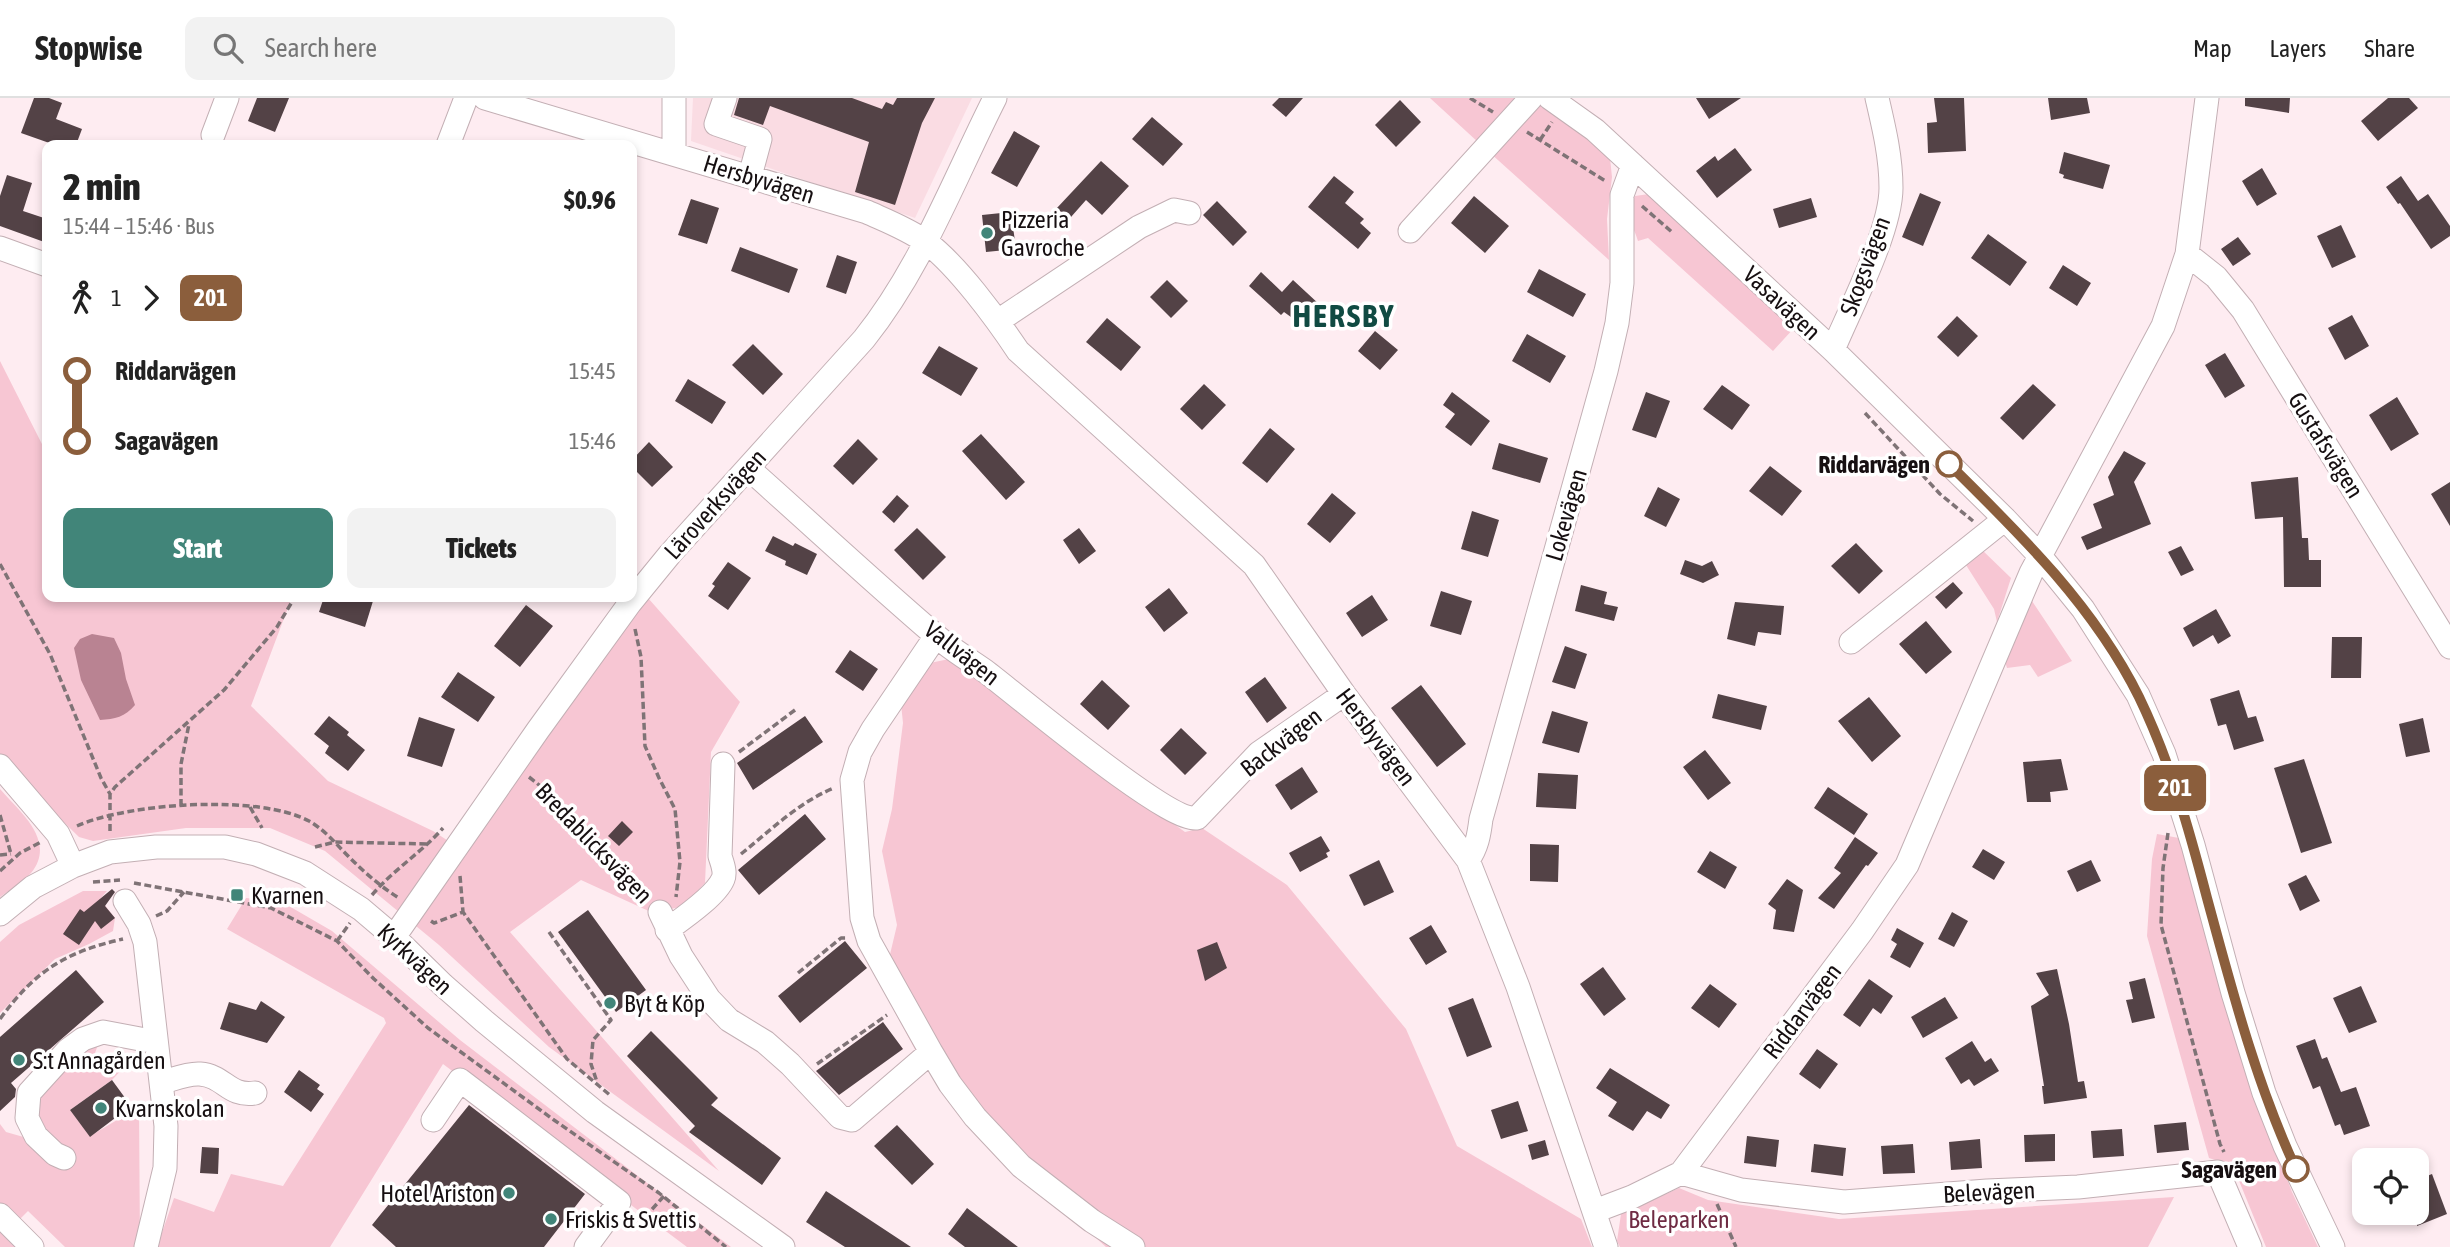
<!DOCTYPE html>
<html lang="en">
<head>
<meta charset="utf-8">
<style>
  body { margin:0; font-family:"Asap Condensed",sans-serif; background:#f2f2f2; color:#222; height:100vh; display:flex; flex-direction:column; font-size:26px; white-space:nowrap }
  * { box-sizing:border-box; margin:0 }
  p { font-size:23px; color:#767676 }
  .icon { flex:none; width:38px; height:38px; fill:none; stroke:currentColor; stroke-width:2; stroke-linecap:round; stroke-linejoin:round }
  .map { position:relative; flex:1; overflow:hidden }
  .sheet { position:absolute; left:42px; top:42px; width:595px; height:462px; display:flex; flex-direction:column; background:#fff; border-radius:14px; box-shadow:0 4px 10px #0003 }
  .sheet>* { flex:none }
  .badge { padding:0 14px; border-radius:10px; font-size:24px; line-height:46px }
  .tools { position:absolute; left:2352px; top:1050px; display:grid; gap:14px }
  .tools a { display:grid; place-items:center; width:77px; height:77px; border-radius:14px; background:#fff; box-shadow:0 4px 10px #0003; font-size:35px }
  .map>.badge { position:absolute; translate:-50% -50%; box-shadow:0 0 0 4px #fff }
  .legs { display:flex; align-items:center; gap:10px; height:77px; padding:0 21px; font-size:23px }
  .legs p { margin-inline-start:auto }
  .headline { display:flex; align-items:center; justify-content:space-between; height:119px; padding:0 21px }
  h1 { font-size:38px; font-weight:800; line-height:52px }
  .primary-button { display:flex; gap:14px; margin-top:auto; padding:14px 21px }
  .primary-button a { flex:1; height:80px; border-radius:14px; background:#418579; color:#fff; font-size:28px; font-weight:800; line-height:80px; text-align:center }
  .primary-button a+a { background:#f2f2f2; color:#222 }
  ul { padding:0 21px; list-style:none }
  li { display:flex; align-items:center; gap:24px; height:70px; font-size:26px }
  li i { display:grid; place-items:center; width:10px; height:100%; margin:0 9px; background:currentColor }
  li i::after { content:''; width:18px; height:18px; margin:-9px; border:5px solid; border-radius:50%; background:#fff }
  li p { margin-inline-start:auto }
  li:first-child i { background:linear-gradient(#0000 50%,currentColor 0) }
  li:last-child i { background:linear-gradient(currentColor 50%,#0000 0) }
  header { display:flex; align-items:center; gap:42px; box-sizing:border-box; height:98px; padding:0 35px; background:#fff; border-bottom:2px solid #e0e0e0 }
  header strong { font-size:33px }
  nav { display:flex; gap:38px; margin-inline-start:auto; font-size:24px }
  .search { width:490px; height:63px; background:#f2f2f2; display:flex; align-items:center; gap:18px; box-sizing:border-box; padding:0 24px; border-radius:14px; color:#767676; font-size:26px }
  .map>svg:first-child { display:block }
  .built { fill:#fadce3 }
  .green { fill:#f7c6d3 }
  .water { fill:#b98392 }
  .building { fill:#534246 }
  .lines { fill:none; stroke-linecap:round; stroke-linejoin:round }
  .minor-casing { stroke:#c3afb4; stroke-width:25 }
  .path { stroke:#7f7376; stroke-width:3.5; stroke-dasharray:7 3.5; stroke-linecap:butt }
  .minor { stroke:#fff; stroke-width:23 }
  .line-1-casing { stroke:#fff; stroke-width:16 }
  .line-1 { stroke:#8b5e3c; stroke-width:10 }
  .poi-dot { fill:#418579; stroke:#fff; stroke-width:2.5 }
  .stop-1-dot { fill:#fff; stroke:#8b5e3c; stroke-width:3.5 }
  .labels { text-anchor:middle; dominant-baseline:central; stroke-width:7; stroke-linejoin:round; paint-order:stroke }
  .street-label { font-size:24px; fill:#160f11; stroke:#fff }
  .poi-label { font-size:24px; fill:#160f11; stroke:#fff; text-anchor:start }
  .stop-label { font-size:24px; font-weight:bold; fill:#160f11; stroke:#fff; text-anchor:end }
  .park-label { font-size:24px; fill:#6f2b43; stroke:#fff }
  .district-label { font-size:32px; font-weight:bold; letter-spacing:2px; fill:#104a42; stroke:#fff }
</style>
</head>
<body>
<header>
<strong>Stopwise</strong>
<div class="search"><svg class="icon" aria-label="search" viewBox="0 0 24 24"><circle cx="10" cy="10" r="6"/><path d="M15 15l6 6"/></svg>Search here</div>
<nav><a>Map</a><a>Layers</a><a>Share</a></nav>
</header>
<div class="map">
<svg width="2450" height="1149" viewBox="0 0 2450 1149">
  <rect width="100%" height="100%" fill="#feecf1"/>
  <path class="built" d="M693,0H972L915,120L691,43Z"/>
  <path class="green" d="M1430,0H1523L1479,45Z
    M1540,5L1591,41L1610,60L1612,79L1607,121L1609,162L1489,54Z
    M1649,96L1795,229L1773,253L1648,140L1638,143C1632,124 1623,115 1635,98Z
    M0,263L47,356V499H292L251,608L328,683L433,733L456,748L648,500L740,604L711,654L705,785L684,808L653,815L581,782L510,834L719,1073L549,949L439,847L325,753L270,730H186L93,743L79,739L0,662Z
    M1978,448L2011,480L1997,524L1994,511L1966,467L1896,524L1891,517Z
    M2028,497L2072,563L2038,579L2030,567L2007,570L2004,560Z
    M949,561L1067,649L1185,734L1202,730L1287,787L1406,931L1457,1048L1581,1121L1592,1149H1106L999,1053L918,957L882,890L897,827L882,753L892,711L903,625L901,606L930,565Z
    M0,691C20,714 57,743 31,775C23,784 10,792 0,799Z
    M2157,736L2179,740L2242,964L2292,1094L2318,1149H2266L2233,1068L2209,1060L2147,838L2152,761Z
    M83,793H107L100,801L115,820L113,833L89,846L55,861L0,915V844L19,827Z
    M246,800L282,804L332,833L460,942L731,1149H687L443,966L330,1149H157L174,1100L214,1114L231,1076L283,1088L386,925L384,920L227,831Z
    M100,941L95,955L127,966L112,982L70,1012L90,1038L139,1009L140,1149H65L28,1113L8,1133L21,1149H0V1026L6,1034L62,1050C56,1041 39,1025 36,1015C27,986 80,957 100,941Z
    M1679,1090L1708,1102L1839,1121L2174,1099L2148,1149H1620L1617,1143L1621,1116Z"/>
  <path class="water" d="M92,536L114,540L121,555L126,581L135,607C125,619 115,621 100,622L81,582L74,550L80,541Z"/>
  <path class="building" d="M34,0H49L62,5L56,21L82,31L76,47H55L21,35Z
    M257,0H289L275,34L248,23Z
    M739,0H852L882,11L886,4L893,7L897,0H935L922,25L895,107L855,94L869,44L770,8L763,27L734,17Z
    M1279,0H1303L1286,19L1272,7Z
    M1696,0H1741L1709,21Z
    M1934,0H1964L1966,53L1928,55L1927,25L1937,24Z
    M2048,0H2087L2090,15L2051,22Z
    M2245,0H2290L2289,15L2245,8Z
    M2388,0H2409L2418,10L2378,43L2361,23Z
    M1400,2L1421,24L1396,49L1375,27Z
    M1152,19L1183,46L1163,68L1132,41Z
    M1014,33L1040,48L1017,89L991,75Z
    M1735,50L1752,72L1717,100L1696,73L1715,58L1718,63Z
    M2064,54L2110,67L2103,91L2063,80L2064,77L2059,75Z
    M1101,63L1129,88L1102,117L1086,102L1071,119L1056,111Z
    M2262,70L2277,96L2257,108L2242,83Z
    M7,77L32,85L23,113L47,121V145L0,128V98Z
    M1334,78L1354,94L1345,105L1364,121L1360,125L1371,135L1358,151L1308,109Z
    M2401,78L2418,103L2428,96L2450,128V138L2431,151L2400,105L2398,106L2386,89Z
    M1920,95L1941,104L1923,148L1902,139Z
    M1474,98L1509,128L1485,155L1451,125Z
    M1811,100L1817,119L1779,130L1773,111Z
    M691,101L719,110L707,146L678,137Z
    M1217,103L1247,134L1233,148L1203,117Z
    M1011,114L1016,151L986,154L982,117Z
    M2341,127L2356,159L2332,170L2317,138Z
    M1988,136L2027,164L2010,188L1971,160Z
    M2238,139L2251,156L2233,168L2221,151Z
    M740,149L798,171L789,195L731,173Z
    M837,157L857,164L846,196L826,189Z
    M2063,167L2091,185L2077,208L2049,190Z
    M1539,171L1586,196L1573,219L1527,194Z
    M1261,174L1282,194L1293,182L1320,207L1302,227L1284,214L1281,217L1249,188Z
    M1167,182L1188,203L1171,220L1150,199Z
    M2352,217L2369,248L2345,262L2328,230Z
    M1957,218L1978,238L1958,259L1937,239Z
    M1107,220L1141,249L1121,273L1086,244Z
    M1375,233L1398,252L1380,272L1358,253Z
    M1527,236L1566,258L1550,285L1512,263Z
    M753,246L783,276L763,297L732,267Z
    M939,248L978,270L961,298L922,275Z
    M2225,255L2245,288L2225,300L2205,267Z
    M688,281L726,304L712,326L675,303Z
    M1204,286L1226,307L1202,332L1180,311Z
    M2033,286L2056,307L2023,342L2000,320Z
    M1722,287L1750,307L1732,332L1703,311Z
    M1452,294L1490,323L1471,348L1445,329L1455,316L1443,307Z
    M1646,294L1670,303L1656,340L1632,332Z
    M2397,299L2419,336L2391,353L2369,317Z
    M1270,330L1295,351L1267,385L1242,365Z
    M981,336L1025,384L1006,402L962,353Z
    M858,341L878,361L853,387L833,368Z
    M649,344L673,369L652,389L632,369V362Z
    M1499,345L1548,360L1540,385L1492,371Z
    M2124,353L2146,365L2134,384L2151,426L2087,452L2081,439L2102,430L2093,406L2114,397L2108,379Z
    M1770,368L1802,393L1782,418L1749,393Z
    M2298,379L2302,440H2308L2309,462H2321V489H2284L2283,419L2255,421L2251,384Z
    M2450,384V428L2431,396Z
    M1658,389L1680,401L1666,429L1644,418Z
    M1332,395L1356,415L1330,445L1307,426Z
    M897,397L909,408L894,425L882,414Z
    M1472,413L1499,422L1488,459L1461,451Z
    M917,430L946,459L923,482L894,452Z
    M1079,430L1096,453L1079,466L1063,442Z
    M773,438L793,448L795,445L817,456L807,477L785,467L786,463L765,453Z
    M1856,445L1883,473L1859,496L1831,468Z
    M2181,448L2194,472L2181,478L2168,454Z
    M1685,462L1702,468L1712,463L1719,477L1703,485L1680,476Z
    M728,464L751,480L728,512L708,498L715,488L712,486Z
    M1953,484L1963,495L1946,511L1935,499Z
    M1581,487L1607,494L1604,506L1618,509L1614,523L1575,513Z
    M1169,490L1188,515L1164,534L1145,509Z
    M1441,493L1472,503L1461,537L1430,528Z
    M1372,497L1388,522L1362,539L1346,515Z
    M324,499H360L373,503L365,529L319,514Z
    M1735,504L1784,508L1781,537L1758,534L1755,548L1727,541Z
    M526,507L553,528L520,569L494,548Z
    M2216,511L2231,538L2218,546L2213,537L2193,549L2183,530Z
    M1926,523L1952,554L1926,576L1899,546Z
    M2332,539H2362L2361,580H2331Z
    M1565,548L1587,556L1575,591L1552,584Z
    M850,552L878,571L863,593L835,574Z
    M458,574L495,599L478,624L441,599Z
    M1265,579L1287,610L1267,625L1245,594Z
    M1102,582L1130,608L1108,632L1080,606Z
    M1421,587L1466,646L1437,669L1391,610Z
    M2239,592L2248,620L2256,618L2264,643L2234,652L2226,626L2218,628L2210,601Z
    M1718,596L1767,608L1761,632L1712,620Z
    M1869,599L1901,638L1872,664L1838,623Z
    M1552,613L1588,624L1579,655L1542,645Z
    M329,618L349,634L347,637L365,652L348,673L325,655L329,648L314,636Z
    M805,618L823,644L753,692L737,665Z
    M419,619L455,631L442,669L407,658Z
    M2423,620L2430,654L2406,659L2399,626Z
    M1181,630L1207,655L1185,677L1160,652Z
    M1705,652L1731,685L1708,702L1683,669Z
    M2061,661L2068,692L2050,694L2051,704H2027L2023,664Z
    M2304,661L2332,745L2301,755L2274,670Z
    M1302,669L1318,694L1291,712L1275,687Z
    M1538,675L1578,677L1576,711L1536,709Z
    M1828,689L1868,716L1854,737L1814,710Z
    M805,716L826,741L759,797L738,772Z
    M622,723L633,734L619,748L608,738Z
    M1321,738L1330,753L1326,755L1328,759L1300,774L1289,755Z
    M1855,739L1878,755L1868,768L1866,767L1834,811L1818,800L1841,775L1834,770Z
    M1530,746L1559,747L1558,784L1530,783Z
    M1983,751L2005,764L1994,782L1972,769Z
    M1710,753L1737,769L1725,791L1697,774Z
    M1379,762L1394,794L1364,808L1349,777Z
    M2091,762L2101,783L2077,794L2067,773Z
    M2306,777L2320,803L2300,813L2288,786Z
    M1787,781L1803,792L1794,834L1773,831L1776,812L1768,806Z
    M112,791L115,794L105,808L115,820L101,831L95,823L79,847L63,836L80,811L84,814Z
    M588,812L646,892L616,914L558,834Z
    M1952,814L1968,823L1954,849L1938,841Z
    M1431,827L1447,854L1426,867L1409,840Z
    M1897,830L1924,845L1910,870L1890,859L1897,846L1891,842Z
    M845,843L867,870L800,925L778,898Z
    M1217,844L1227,870L1205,883L1197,852Z
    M1603,869L1626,901L1604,918L1580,886Z
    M2057,871L2069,926L2078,984L2084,983L2087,1000L2044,1006L2042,988H2044L2031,908L2049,897L2036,875Z
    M76,872L104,904L11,985L16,991L15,999L0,1013V939Z
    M2145,880L2155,920L2132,925L2126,902L2133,901L2129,884Z
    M1869,881L1893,898L1881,916L1873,910L1860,929L1843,917Z
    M1710,886L1737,906L1719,930L1691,910Z
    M2361,888L2377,924L2349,935L2333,900Z
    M1945,899L1958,920L1923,940L1911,919Z
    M1473,900L1492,949L1467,959L1448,910Z
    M261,903L285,919L267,945L220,931L229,904L256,912Z
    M883,924L903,951L839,997L816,973Z
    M651,933L718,1000L711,1007L781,1060L762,1087L689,1034L695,1028L627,958Z
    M2315,941L2322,961L2327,959L2341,994L2356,989L2370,1028L2344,1037L2340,1026L2335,1028L2320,988L2313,991L2296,948Z
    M1972,943L1985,964L1991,960L1999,973L1974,988L1969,981L1961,986L1945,960Z
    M1817,951L1838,966L1820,991L1799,976Z
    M1610,970L1670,1007L1661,1021L1647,1013L1633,1033L1608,1018L1617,1004L1596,990Z
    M299,972L320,987L317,991L324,996L311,1014L284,994Z
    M112,982L131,1008L90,1039L70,1012Z
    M1518,1003L1528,1033L1501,1041L1491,1012Z
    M469,1007L585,1096L544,1149H396L372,1127Z
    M2186,1024L2189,1052L2157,1055L2154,1027Z
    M897,1027L934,1066L912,1087L874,1048Z
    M2122,1031L2124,1058L2093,1060L2091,1033Z
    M2055,1036V1063L2025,1064L2024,1037Z
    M1747,1038L1779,1042L1776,1069L1744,1065Z
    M1980,1041L1982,1070L1951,1072L1949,1044Z
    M1545,1042L1549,1057L1532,1062L1528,1047Z
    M1814,1046L1846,1050L1843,1078L1811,1074Z
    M1913,1046L1915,1075L1883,1076L1881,1048Z
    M202,1049L219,1050L218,1076L200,1075Z
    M2432,1076L2447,1116L2417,1128V1082Z
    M826,1093L911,1149H845L806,1124Z
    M967,1110L1018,1149H965L948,1136Z"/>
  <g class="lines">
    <defs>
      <path id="minor" d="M485,0L867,114C887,123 908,131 926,144C957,167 996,220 1018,253L1254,467L1344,596L1468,762L1518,889L1606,1149
        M674,0V55
        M725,0L716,26L760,41L750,78
        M1550,0L1595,32L1833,252L2005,421L2040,458L2083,511L2138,597L2164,656L2193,747L2233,895L2264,995L2285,1048L2333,1149
        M213,37L227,0
        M448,47L466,0
        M1410,133L1531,0
        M0,150L47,167
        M2187,156L2216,179L2243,212L2450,549
        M998,223L1139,129L1174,112L1189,115
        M1833,252C1850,211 1891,133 1891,90C1891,59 1884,30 1877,0
        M748,370C810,425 871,482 934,536C949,550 968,561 985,573C1017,597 1168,725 1197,720L1259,655L1344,596
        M936,538L873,631L860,654L852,682L862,820L869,843L931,954L950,986L975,1019L1021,1068L1092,1123L1133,1149
        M1851,544L2005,421
        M0,668L58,736L73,768
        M1468,762C1477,749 1479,737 1481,721L1606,273L1617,225L1622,185V97L1633,67
        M125,803L139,826L145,844L166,1028L165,1070L146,1149
        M660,814L681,858L709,901L729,922L765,944L790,966L840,1019L852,1022L931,954
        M0,816L33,789L73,768L110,754L156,749H225L256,756L305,775L361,811L394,839L443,887L484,923L595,1014L783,1149
        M667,832C682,821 716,798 723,781C726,774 722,765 720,758L723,666
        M394,839L538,632L630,505L670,456L864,241C921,170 954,81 995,0
        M163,984C174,981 188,975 200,976C225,978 228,999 255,995
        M433,1022L460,982L619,1104L586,1149
        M64,1060L55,1056L36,1038L27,1020L29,995L68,952L83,941L103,934L156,944
        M1681,1075L1741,1092L1844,1104L1987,1093L2078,1089L2218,1074L2250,1149
        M1595,1113L1632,1099L1681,1075L1862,833L1907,767L2031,475L2163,228L2187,156L2207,0
        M0,1117L32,1149"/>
    </defs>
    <use href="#minor" class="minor-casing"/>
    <path class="path" d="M1470,0L1493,14
      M1527,34L1607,84
      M1540,42L1552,24
      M1642,108L1673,135
      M1865,315L1940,396L1973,423
      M0,466L50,556L101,680L110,696
      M635,531L641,559L645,648L659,680L675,711L680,764L676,799
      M739,654L795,612
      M529,679C573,713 614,756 649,800
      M181,708V666L189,626
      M250,709L262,730
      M0,717L11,756
      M77,728C128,705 259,696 309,723C325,732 336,746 349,759C364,774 381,789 399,800
      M110,733V696L115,689L224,592L277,529L295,499
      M2168,735L2163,770L2161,827L2220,1046L2224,1054
      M315,749L335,744L427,746
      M741,756C771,732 799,704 834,690
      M0,757L11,756
      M0,773L20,755L41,744
      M460,778L463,814
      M93,784L120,782
      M134,785L271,810L337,843L374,881L428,930L554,1022L659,1095L726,1149
      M372,797C393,772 421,755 443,730
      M156,818L167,813L184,794
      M431,823L434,825L463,814L567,961L611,998
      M549,834L611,922L593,942L591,966L597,984
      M337,843L350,825
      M798,875L841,840H848
      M0,921C35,873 65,854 123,841
      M817,966L887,917
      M1717,1106L1736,1149
      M645,1119L664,1098"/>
    <use href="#minor" class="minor"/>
  </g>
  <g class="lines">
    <defs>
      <path id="line-1" d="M1949,366C2020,436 2094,508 2139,599C2170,663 2189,731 2207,800C2232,892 2256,985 2296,1071"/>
    </defs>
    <use href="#line-1" class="line-1-casing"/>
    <use href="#line-1" class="line-1"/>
  </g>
  <g class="poi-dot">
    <circle cx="987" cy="135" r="7"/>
    <rect x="230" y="790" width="14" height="14" rx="3.5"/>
    <circle cx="610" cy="905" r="7"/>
    <circle cx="19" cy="962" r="7"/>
    <circle cx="101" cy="1010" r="7"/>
    <circle cx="509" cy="1095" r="7"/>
    <circle cx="551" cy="1121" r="7"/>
  </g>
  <g class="stop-1-dot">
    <circle cx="1949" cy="366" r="12"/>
    <circle cx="2296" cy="1071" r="12"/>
  </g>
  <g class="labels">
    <g class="street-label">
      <text transform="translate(759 81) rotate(17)">Hersbyvägen</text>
      <text transform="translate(1865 168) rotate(-70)">Skogsvägen</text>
      <text transform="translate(1782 205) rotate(43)">Vasavägen</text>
      <text transform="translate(2326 347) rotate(58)">Gustafsvägen</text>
      <text transform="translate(715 406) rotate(-48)">Läroverksvägen</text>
      <text transform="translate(1566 417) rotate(-74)">Lokevägen</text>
      <text transform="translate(962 555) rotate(38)">Vallvägen</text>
      <text transform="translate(1376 639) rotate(53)">Hersbyvägen</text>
      <text transform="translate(1281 644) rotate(-38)">Backvägen</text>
      <text transform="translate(594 745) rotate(46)">Bredablicksvägen</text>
      <text transform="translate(415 861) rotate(43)">Kyrkvägen</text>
      <text transform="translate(1802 913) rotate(-53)">Riddarvägen</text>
      <text transform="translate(1989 1094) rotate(-3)">Belevägen</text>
    </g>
    <g class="poi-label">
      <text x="1001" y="121">Pizzeria<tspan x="1001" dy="28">Gavroche</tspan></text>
      <text x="251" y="797">Kvarnen</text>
      <text x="624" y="905">Byt &amp; Köp</text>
      <text x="33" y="962">S:t Annagården</text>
      <text x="115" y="1010">Kvarnskolan</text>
      <text x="495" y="1095" text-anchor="end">Hotel Ariston</text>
      <text x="565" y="1121">Friskis &amp; Svettis</text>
    </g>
    <g class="stop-label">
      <text x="1930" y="366">Riddarvägen</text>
      <text x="2277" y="1071">Sagavägen</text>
    </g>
    <g class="park-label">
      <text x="1679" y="1121">Beleparken</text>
    </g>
    <g class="district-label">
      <text x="1344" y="217">HERSBY</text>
    </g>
  </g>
</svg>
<div class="tools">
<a><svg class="icon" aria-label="locate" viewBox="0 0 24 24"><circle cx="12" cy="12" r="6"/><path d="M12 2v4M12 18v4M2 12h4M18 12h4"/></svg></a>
</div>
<b class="badge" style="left:2175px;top:690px;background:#8b5e3c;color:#fff">201</b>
<section class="sheet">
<div class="headline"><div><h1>2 min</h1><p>15:44 – 15:46 · Bus</p></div><b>$0.96</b></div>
<div class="legs"><svg class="icon" aria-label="walk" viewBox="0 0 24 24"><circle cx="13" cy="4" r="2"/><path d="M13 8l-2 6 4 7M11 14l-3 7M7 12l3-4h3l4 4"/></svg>1<svg class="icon" aria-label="forward" viewBox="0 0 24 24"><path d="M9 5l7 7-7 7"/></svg><b class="badge" style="background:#8b5e3c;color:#fff">201</b></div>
<ul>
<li><i style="color:#8b5e3c"></i><b>Riddarvägen</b><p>15:45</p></li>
<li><i style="color:#8b5e3c"></i><b>Sagavägen</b><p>15:46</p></li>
</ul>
<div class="primary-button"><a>Start</a><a>Tickets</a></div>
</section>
</div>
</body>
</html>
